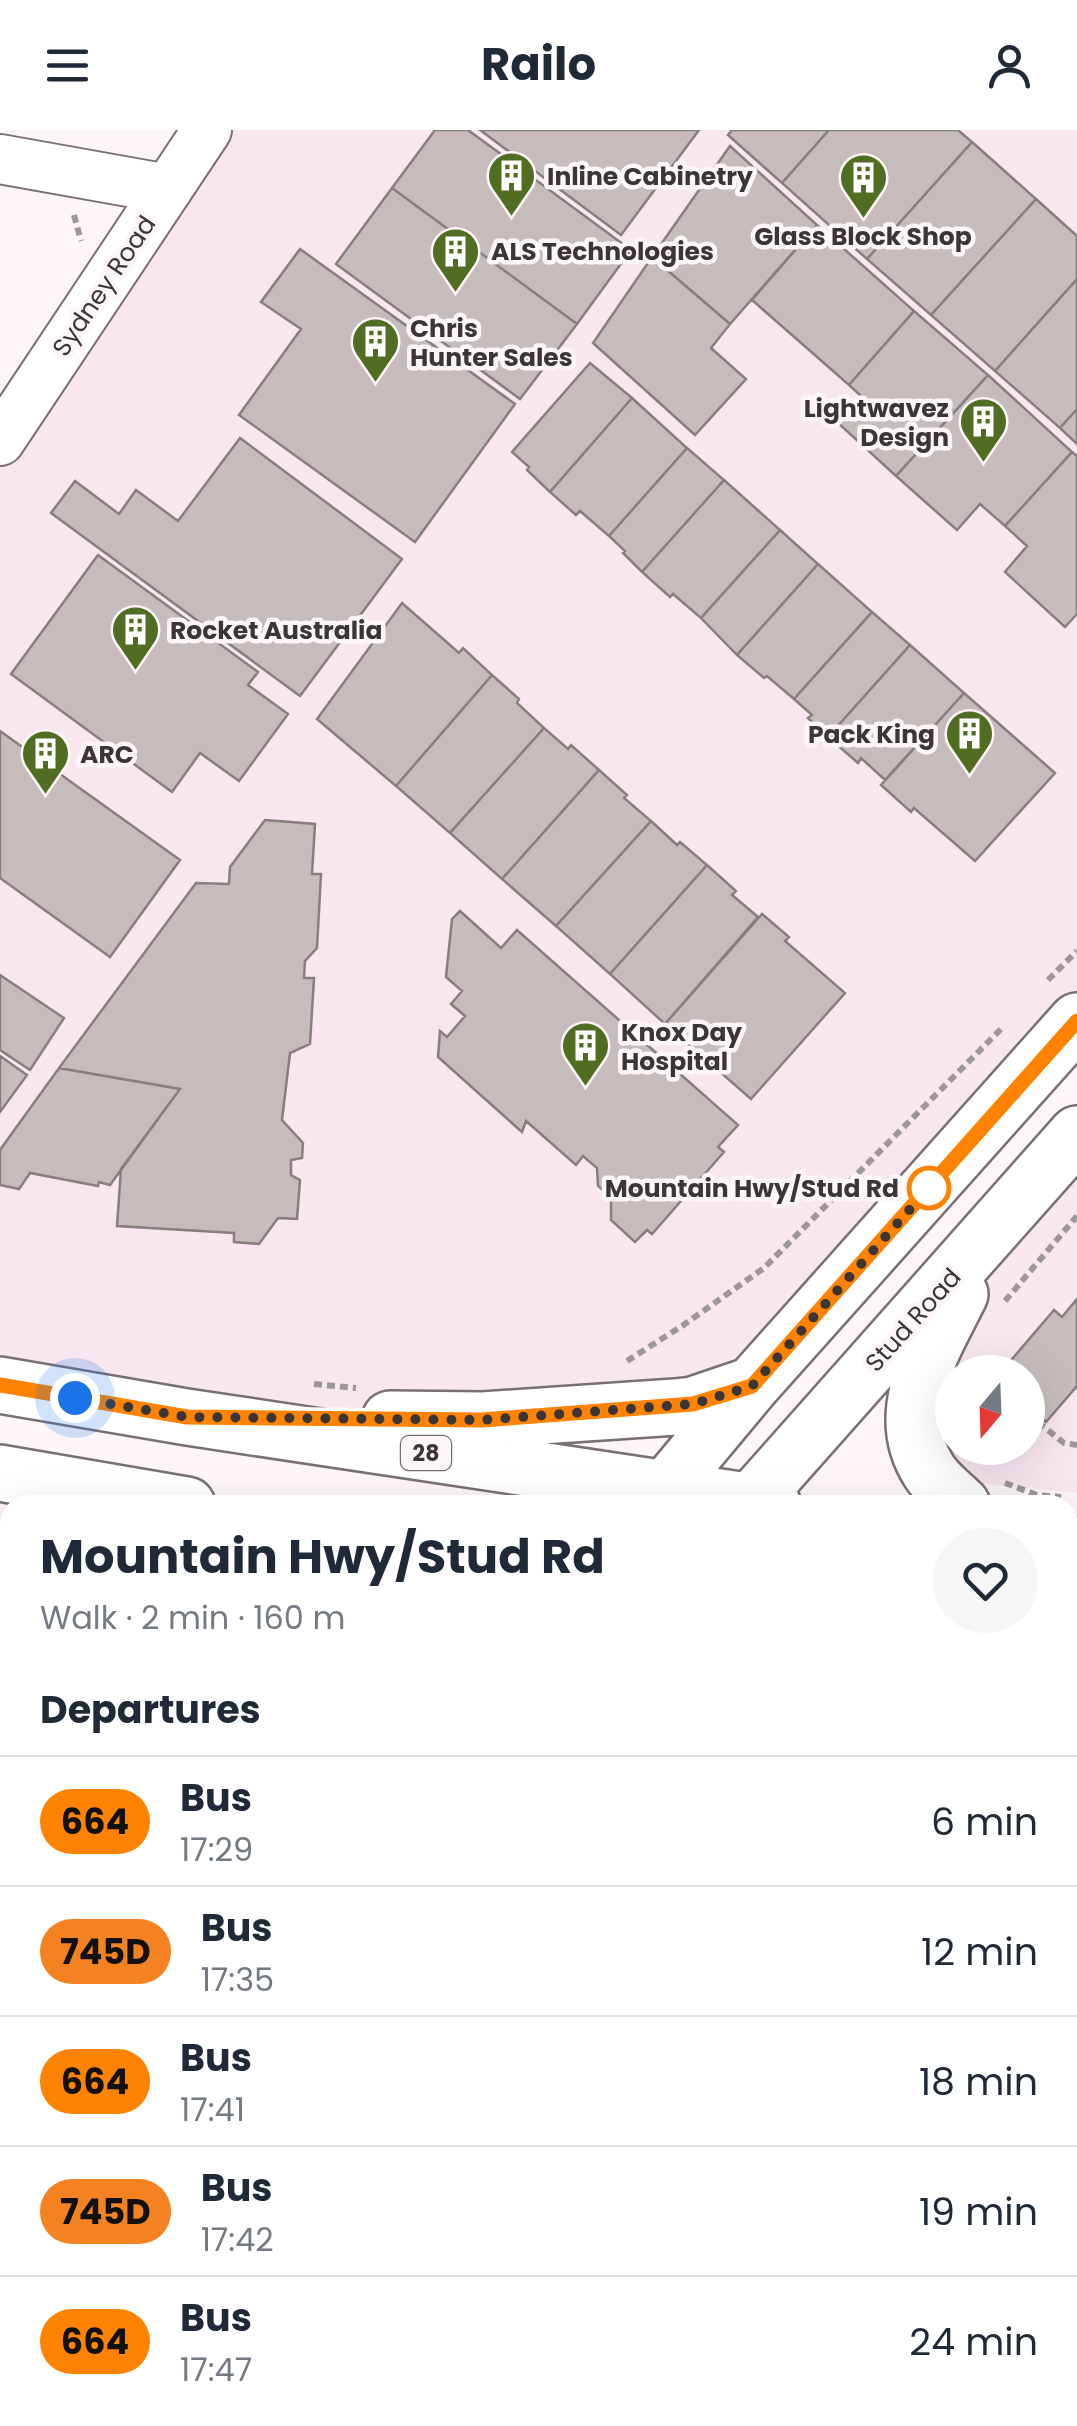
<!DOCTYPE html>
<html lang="en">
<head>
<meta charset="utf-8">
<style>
  body { margin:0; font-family:Poppins,sans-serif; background:#f6f6f7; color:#1f2937; height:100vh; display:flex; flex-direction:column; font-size:38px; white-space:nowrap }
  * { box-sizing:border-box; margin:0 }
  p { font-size:32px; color:#747a83 }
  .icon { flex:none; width:55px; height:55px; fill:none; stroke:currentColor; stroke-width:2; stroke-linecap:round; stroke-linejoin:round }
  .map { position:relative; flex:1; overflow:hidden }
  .drawer { position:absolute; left:0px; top:1365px; width:1078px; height:932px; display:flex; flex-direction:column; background:#fff; border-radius:30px 30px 0 0; box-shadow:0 10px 40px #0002 }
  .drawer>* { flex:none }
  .badge { padding:0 20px; border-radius:32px; font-size:35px; line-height:65px }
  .needle { width:65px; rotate:199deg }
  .fabs { position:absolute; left:935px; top:1225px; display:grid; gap:20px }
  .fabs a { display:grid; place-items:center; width:110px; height:110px; border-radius:50%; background:#fff; box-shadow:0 10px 40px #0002; font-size:50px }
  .you { position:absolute; width:50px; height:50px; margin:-25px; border:8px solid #fff; border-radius:50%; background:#1a73e8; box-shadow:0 0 0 15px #1a73e833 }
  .map>.badge { position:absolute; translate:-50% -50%; box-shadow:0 0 0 5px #fff }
  h2 { padding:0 40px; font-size:38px; line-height:90px }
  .round { display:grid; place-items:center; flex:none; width:105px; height:105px; border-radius:52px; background:#f6f6f7 }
  .summary { display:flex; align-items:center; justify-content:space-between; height:170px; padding:0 40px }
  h1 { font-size:48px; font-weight:700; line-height:75px }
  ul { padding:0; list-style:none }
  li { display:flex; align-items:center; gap:30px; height:130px; padding:0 40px; border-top:2px solid #e0e1e3 }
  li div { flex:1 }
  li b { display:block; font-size:38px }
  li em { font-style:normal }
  li .badge { min-width:110px; font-weight:700; text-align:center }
  header { display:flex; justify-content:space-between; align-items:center; height:130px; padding:0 40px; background:#fff; font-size:45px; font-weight:700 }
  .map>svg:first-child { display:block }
  .built { fill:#f9e7f0; fill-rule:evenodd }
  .building { fill:#c6bcbc; stroke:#887e7e; stroke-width:2.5 }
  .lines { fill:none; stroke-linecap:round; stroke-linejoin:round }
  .street-casing { stroke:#797074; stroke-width:52 }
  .primary-casing { stroke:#797074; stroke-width:60 }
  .path { stroke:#9d979a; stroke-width:6; stroke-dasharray:8 5; stroke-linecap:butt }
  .street { stroke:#fff; stroke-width:48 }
  .primary { stroke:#fff; stroke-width:55 }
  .line-casing { stroke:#fff; stroke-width:22 }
  .line { stroke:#ff8200; stroke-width:15 }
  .walk { stroke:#3a3638; stroke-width:10; stroke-dasharray:0 18 }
  .stop-dot { fill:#fff; stroke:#ff8200; stroke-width:5 }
  .labels { text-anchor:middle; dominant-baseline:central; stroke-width:9; stroke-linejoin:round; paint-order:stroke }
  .shield { fill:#fef5f9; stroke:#756f72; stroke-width:2.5 }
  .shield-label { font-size:22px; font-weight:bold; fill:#3a3638 }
  .poi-label { font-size:25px; font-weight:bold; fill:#3a3638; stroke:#fef5f9; text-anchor:start }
  .street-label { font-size:25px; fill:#3a3638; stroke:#fef5f9 }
  .stop-label { font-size:25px; font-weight:bold; fill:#3a3638; stroke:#fef5f9; text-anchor:end }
</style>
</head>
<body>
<header><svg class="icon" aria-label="menu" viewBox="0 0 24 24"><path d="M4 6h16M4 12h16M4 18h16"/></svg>Railo<svg class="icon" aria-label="person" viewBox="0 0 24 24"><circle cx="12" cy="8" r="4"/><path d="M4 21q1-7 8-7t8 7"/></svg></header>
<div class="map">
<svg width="1077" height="2296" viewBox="0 0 1077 2296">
  <rect width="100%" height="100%" fill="#fef5f9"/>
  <path class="built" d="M207,0H1077V891L752,1255L568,1285L187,1287L0,1255V311Z
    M1077,1004V1363L936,1349L924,1238ZM952,1242H1028V1318H952Z
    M1068,1702L1077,1703V2296H109L112,2288H1068Z"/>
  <path class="building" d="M435,0H468L631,120L577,194L392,58Z
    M480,0H699L621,105Z
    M732,0H829L782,53L728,5Z
    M829,0H958L972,12L867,129L782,53Z
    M972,12L1036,69L931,185L867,129Z
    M730,16L817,95L730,194L652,127Z
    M392,58L577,194L520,269L336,134Z
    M1036,69L1077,106V149L995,241L931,185Z
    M817,95L914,181L849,255L752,170Z
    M300,119L515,274L415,412L239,285L301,199L261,172Z
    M652,127L730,194L711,218L746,249L695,305L593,213Z
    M1077,149V279L1060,298L995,241Z
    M914,181L988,245L896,346L837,292L861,266L849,255Z
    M590,233L632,268L550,362L527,340L529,337L512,322Z
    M988,245L1072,322L1005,396L980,374L957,400L896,346Z
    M632,268L687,318L609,406L580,381L576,385L550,362Z
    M1077,279V314L1060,298Z
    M240,308L402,429L300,566L51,383L75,351L119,384L136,360L178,391Z
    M687,318L724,350L642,442L623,423L625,421L609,406Z
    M1072,322L1077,326V484L1065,497L1005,442L1027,416L1005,396Z
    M724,350L780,400L701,488L673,464L670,467L642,442Z
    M780,400L818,434L737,525L701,488Z
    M98,425L258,542L248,555L288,584L239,651L200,623L172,662L11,544Z
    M818,434L872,482L794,569L767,546L764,548L737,525Z
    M402,473L459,523L463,518L492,545L396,656L317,589Z
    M872,482L910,515L828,607L808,588L812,585L794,569Z
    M910,515L964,563L885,650L861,628L858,633L828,607Z
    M492,545L519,569L517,573L544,598L450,703L396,656Z
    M964,563L1055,643L975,731L914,678L911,682L881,655Z
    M544,598L568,619L571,615L599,640L502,749L450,703Z
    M0,601L180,730L110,827L0,748Z
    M599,640L627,665L624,668L651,691L556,796L502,749Z
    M265,690L315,694L312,744H321L317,818L305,831L304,848H314L310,914L290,923L282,990L303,1013L302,1028L291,1030V1045L300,1050L297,1089L278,1088L259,1114L234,1112V1103L117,1096L121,1039L180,959L59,938L196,753L229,754L230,737Z
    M651,691L677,715L680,712L707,735L610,844L556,796Z
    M707,735L736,761L732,765L758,787L665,894L610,844Z
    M460,781L501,818L517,800L738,995L718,1017L724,1022L652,1104L647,1100L635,1112L611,1090V1067L598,1056L597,1038L583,1026L576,1035L526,991L522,1002L438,927L440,901L447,907L465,886L451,874L462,861L446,847L452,789Z
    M762,784L789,807L785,811L845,863L751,969L665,894Z
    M0,845L64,888L30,940L0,920Z
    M0,926L27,945L0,982Z
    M59,938L180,959L110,1055L99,1052L98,1056L30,1043L19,1059L0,1055V1020Z
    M1077,1169V1256L1046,1292L1028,1276V1242H1001L1054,1180L1062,1187Z
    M1077,1991V2296H1000L1003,2288H1068V2019Z
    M396,2288H781L778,2296H394Z"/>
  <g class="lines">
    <defs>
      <path id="street" d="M0,29L168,59
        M0,311L207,0
        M0,1474L10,1476
        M1068,1663L1077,1664
        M0,2242L10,2246
        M37,2296L40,2288
        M855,2296L858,2288"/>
      <path id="primary" d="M960,1164C934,1217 891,1282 929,1341C937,1354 951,1364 962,1375
        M0,1255L187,1287L773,1375
        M390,1289L483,1290L675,1277L693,1275L752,1255
        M0,1343L187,1375
        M652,1375L752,1255L1077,891
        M748,1375L1077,1004
        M1068,1415L1077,1416
        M1068,1516L1077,1517"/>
    </defs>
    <use href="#street" class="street-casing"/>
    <use href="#primary" class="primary-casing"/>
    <path class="path" d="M74,85L81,111
      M1048,850L1077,821
      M1005,1171L1077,1086
      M627,1231L682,1196L764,1138L1001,899
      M314,1254L356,1258
      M1028,1284L1064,1313L1077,1315
      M1005,1353L1037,1365L1061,1367
      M1068,1848L1077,1820
      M97,2296L100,2288
      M916,2296L919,2288"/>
    <use href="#street" class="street"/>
    <use href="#primary" class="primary"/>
  </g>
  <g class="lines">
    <defs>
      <path id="line" d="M0,1255L187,1287L482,1290L693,1274L752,1256L1077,891"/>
    </defs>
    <use href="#line" class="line-casing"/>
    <use href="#line" class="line"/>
    <path class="walk" d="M75,1268L187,1287L482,1290L693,1274L752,1256L929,1058"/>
  </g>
  <defs>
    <symbol id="building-pin" viewBox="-11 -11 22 30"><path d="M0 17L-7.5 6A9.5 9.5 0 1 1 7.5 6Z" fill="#506d22" stroke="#fef5f9"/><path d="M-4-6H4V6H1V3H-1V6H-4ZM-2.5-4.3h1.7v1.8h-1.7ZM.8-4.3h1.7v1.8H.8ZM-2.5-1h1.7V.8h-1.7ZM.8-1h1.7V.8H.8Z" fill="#fff"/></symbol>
  </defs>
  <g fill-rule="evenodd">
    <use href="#building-pin" x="484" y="18" width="55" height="75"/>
    <use href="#building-pin" x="836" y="20" width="55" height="75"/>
    <use href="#building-pin" x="428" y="94" width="55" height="75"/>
    <use href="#building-pin" x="348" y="184" width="55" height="75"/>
    <use href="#building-pin" x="956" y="264" width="55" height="75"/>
    <use href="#building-pin" x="108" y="472" width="55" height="75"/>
    <use href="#building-pin" x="942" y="576" width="55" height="75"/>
    <use href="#building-pin" x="18" y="596" width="55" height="75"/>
    <use href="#building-pin" x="558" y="888" width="55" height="75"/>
  </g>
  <circle class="stop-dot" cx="929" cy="1058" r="20"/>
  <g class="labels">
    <rect class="shield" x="401" y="1306" width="50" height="34" rx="8"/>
    <g class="shield-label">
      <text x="426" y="1323">28</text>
    </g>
    <g class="poi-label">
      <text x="547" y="46">Inline Cabinetry</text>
      <text x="863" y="106" text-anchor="middle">Glass Block Shop</text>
      <text x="491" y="121">ALS Technologies</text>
      <text x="410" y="198">Chris<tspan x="410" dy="29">Hunter Sales</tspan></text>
      <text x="949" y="278" text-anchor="end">Lightwavez<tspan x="949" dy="29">Design</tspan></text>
      <text x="170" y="500">Rocket Australia</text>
      <text x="935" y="604" text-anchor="end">Pack King</text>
      <text x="80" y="624">ARC</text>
      <text x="621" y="902">Knox Day<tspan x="621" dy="29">Hospital</tspan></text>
    </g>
    <g class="street-label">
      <text transform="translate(104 156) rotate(-56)">Sydney Road</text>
      <text transform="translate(913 1190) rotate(-48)">Stud Road</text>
    </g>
    <g class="stop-label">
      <text x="899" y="1058">Mountain Hwy/Stud Rd</text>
    </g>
  </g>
</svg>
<div class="fabs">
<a><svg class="needle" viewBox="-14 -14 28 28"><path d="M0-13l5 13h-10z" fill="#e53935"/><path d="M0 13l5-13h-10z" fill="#747a83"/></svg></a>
</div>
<div class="you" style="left:75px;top:1268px"></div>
<section class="drawer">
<div class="summary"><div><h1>Mountain Hwy/Stud Rd</h1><p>Walk · 2 min · 160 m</p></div><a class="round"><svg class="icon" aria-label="heart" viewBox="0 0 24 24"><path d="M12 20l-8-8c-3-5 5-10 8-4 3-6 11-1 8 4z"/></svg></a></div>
<h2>Departures</h2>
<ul>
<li><span class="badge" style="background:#ff8200;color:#111">664</span><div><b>Bus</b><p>17:29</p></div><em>6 min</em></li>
<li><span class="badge" style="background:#f58220;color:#111">745D</span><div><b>Bus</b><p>17:35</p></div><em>12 min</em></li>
<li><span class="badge" style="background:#ff8200;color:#111">664</span><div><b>Bus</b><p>17:41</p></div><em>18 min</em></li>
<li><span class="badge" style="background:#f58220;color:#111">745D</span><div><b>Bus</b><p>17:42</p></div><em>19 min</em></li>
<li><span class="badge" style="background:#ff8200;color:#111">664</span><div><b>Bus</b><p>17:47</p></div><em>24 min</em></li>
</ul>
</section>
</div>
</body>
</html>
